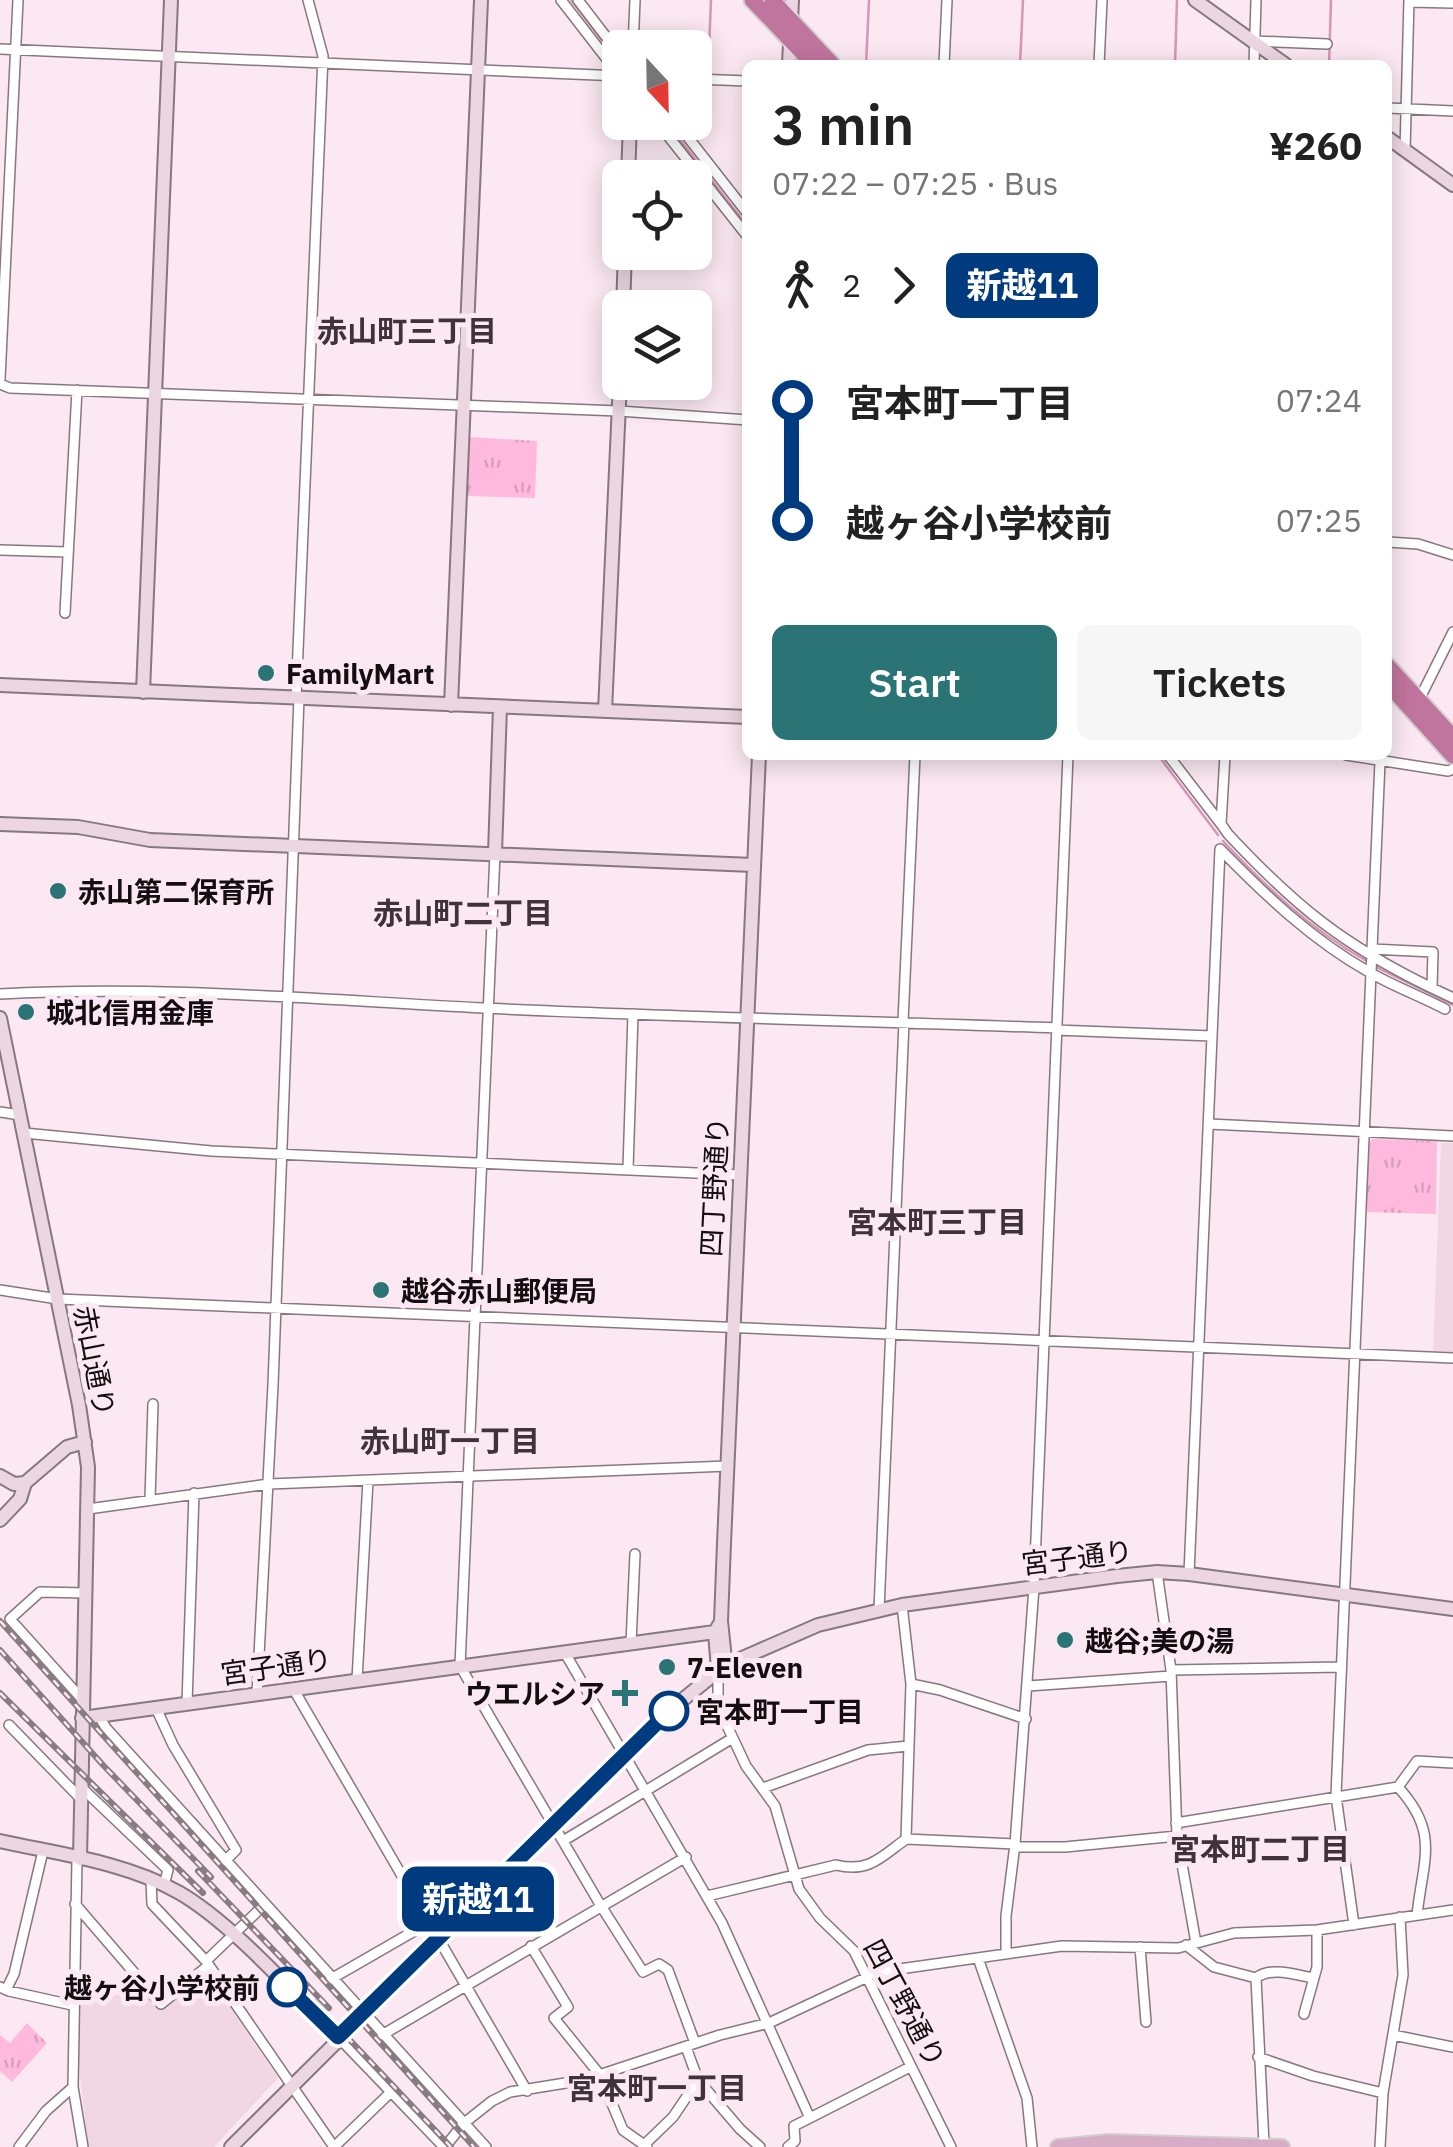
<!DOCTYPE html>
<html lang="en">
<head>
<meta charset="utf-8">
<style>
  body { margin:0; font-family:"IBM Plex Sans","Noto Sans JP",sans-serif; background:#f6f6f6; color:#222; height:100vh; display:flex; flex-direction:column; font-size:38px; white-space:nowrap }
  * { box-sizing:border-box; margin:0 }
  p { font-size:32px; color:#767676 }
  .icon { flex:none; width:55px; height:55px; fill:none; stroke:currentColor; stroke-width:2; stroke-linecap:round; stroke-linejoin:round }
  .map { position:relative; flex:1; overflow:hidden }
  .details { position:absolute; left:742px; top:60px; width:650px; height:700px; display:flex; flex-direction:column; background:#fff; border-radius:15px; box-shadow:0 5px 25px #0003 }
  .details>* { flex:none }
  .badge { padding:0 20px; border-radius:15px; font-size:35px; line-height:65px }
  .needle { width:65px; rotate:158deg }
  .buttons { position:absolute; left:602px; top:30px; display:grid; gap:20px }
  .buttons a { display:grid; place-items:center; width:110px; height:110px; border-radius:15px; background:#fff; box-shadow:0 5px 25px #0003; font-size:50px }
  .map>.badge { position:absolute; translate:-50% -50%; box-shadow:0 0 0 5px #fff }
  .legs { display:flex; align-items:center; gap:15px; height:110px; padding:0 30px; font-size:32px }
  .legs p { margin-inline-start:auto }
  .headline { display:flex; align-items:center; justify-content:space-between; height:170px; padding:0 30px }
  h1 { font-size:55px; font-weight:600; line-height:75px }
  .cta { display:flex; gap:20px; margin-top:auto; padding:20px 30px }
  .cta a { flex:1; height:115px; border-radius:15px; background:#2a7475; color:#fff; font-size:40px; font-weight:600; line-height:115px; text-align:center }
  .cta a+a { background:#f6f6f6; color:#222 }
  ul { padding:0 30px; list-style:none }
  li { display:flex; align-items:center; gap:35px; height:120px; font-size:38px }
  li i { display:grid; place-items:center; width:15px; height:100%; margin:0 12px; background:currentColor }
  li i::after { content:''; width:25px; height:25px; margin:-12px; border:8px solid; border-radius:50%; background:#fff }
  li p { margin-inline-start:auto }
  li:first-child i { background:linear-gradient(#0000 50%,currentColor 0) }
  li:last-child i { background:linear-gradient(currentColor 50%,#0000 0) }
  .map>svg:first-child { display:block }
  .built { fill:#f0d7e3 }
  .park { fill:url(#park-tufts) }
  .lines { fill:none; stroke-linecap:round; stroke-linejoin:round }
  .stream { stroke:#d994b9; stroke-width:2.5 }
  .street-casing { stroke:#87777f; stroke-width:12 }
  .secondary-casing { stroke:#87777f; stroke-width:16 }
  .primary-casing { stroke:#d0cfcf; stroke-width:18 }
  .highway-casing { stroke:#d0cfcf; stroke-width:19 }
  .street { stroke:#fff; stroke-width:9 }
  .secondary { stroke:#ecd6e2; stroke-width:12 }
  .primary { stroke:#d9acc5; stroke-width:14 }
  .highway { stroke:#c0759e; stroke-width:15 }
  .rail-casing { stroke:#887c82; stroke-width:6 }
  .rail { stroke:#fbe8f2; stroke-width:2.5; stroke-dasharray:8; stroke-linecap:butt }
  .line-1-casing { stroke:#fff; stroke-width:22 }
  .line-1 { stroke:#003b80; stroke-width:15 }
  .poi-dot { fill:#2a7475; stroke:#fbe8f2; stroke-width:4 }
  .stop-1-dot { fill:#fff; stroke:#003b80; stroke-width:5 }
  .labels { text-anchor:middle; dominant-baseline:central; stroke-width:10; stroke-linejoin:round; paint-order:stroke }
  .poi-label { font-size:28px; font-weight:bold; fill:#140e11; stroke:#fbe8f2; text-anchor:start }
  .street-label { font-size:28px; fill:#140e11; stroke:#fbe8f2 }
  .stop-label { font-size:28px; font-weight:bold; fill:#140e11; stroke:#fbe8f2; text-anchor:start }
  .neighbourhood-label { font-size:30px; font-weight:bold; fill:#403239; stroke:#fbe8f2 }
</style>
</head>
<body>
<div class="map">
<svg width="1453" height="2147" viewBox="0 0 1453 2147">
  <defs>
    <pattern id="park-tufts" width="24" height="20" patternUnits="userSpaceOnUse" patternTransform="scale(2.5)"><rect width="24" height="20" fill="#feb9dd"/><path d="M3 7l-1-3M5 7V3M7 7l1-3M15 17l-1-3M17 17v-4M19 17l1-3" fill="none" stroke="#d99ebd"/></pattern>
  </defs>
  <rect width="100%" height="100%" fill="#fbe8f2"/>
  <path class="built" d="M1441,1143H1453V1352L1433,1351Z
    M203,1972L208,1975L278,2078L214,2147H88L78,2056L80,2000L144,1991L161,2008Z"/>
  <path class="park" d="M470,437L537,441L535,498L467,496Z
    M1372,1139L1437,1141L1436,1214L1366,1212L1369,1144Z
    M27,2023L47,2043L12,2082L0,2071V2035L10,2043Z"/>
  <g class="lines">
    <path class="stream" d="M571,0L620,64
      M866,65L869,0
      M1020,65L1023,0
      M1175,65L1177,0
      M1329,65L1331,0
      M708,74L711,0
      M666,122L748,227
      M1158,755L1218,835
      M1223,841C1266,887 1310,929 1365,960
      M1376,967L1453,1005"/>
    <defs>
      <path id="street" d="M578,0L620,55
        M1409,2L1453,3
        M1255,41L1327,44
        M633,48L635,0
        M0,49L620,76L561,0
        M944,65L947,0
        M1099,65L1102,0
        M1254,65L1256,0
        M695,79L748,81
        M1388,108L1453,111
        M657,122L748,237
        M676,122L748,214
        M1405,150L1409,0
        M0,379L18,0
        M0,384L10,388L619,411L748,420
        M1388,542L1418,544L1453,555
        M0,550L68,552
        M65,613L77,390
        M296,698L323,56L308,0
        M1419,700L1453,632
        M1168,755L1221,824
        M1225,755L1221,824L1228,834C1295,906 1343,945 1432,988
        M1346,755L1448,771L1453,769
        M495,853L460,1666L601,1906L643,1972L659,1964L668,1970L695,2043
        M1372,949L1433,952L1432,988L1453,998
        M0,994C161,985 322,1000 483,1008C674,1017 865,1021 1056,1028
        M903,1022L915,755
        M1056,1030L1212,1036
        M0,1112L20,1115
        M1209,1124L1453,1136
        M24,1133L211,1151L740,1175
        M628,1169L633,1014
        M0,1290L58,1299L1453,1358
        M150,1499L153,1404
        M88,1509L269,1484L728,1466
        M1157,1572L1171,1670L1177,1836L1196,1943
        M1189,1574L1220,849C1265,895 1312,940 1369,972C1393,986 1420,996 1445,1009
        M902,1605L911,1684
        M879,1610L904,1022
        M631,1643L635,1554
        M565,1653L722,1923L809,2116
        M1171,1670L1341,1667
        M718,1671V1700L722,1715L746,1766L775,1806L799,1889L820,1918L854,1951L951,2147
        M357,1680L368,1480
        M1028,1686L1171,1676
        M294,1690L527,2091
        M257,1694L273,1385L299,698
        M81,1698L10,1619L40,1592L86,1593
        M187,1704L194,1493
        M156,1708L173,1745L236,1850L225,1861
        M99,1716L106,1728L486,2147
        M9,1725L82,1800
        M1398,1787C1440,1833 1423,1859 1417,1915
        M82,1788L168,1870L164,1885
        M763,1788L868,1750L908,1746
        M1176,1823L1398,1787L1417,1761L1453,1763
        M906,1839L1015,1844
        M563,1841L731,1739
        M1015,1847H1065L1177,1836
        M77,1859L73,2087L83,2147
        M151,1880L152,1904L206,1961L334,2147
        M707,1896L836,1865C869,1873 881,1857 906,1839L911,1684L940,1690L1026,1719
        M75,1904L161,2004L209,1965
        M1354,1925L1336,1796L1380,761
        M1186,1945L1214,1967L1256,1978L1264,2144
        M531,1946L568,2007L554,2018L600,2075L623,2130L647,2147
        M1140,1947L1146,2022
        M1006,1953V1916L1015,1844L1034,1587L1068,755
        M978,1958L1027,2098L1032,2147
        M206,1961L264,1905
        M1256,1978C1271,1966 1296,1975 1314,1978
        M331,1979L430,1922
        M0,1987L9,1991L72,2005
        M6,1990L14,1974L43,1851
        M1304,2014L1317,1967V1930
        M382,2035L686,1857
        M1393,2035L1453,2047
        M338,2037L444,2147
        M686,2047L698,2080L740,2129L760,2147
        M1258,2057L1313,2076L1383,2093L1403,1975L1400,1917
        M643,2146L673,2117L698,2080
        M19,2147L46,2111L73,2087
        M334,2147L391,2092
        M445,2147L463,2124L492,2101L510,2092L584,2080L720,2035L769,2023L878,1972L1062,1946L1178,1948L1234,1933L1317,1930L1453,1910
        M788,2147L795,2141L794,2126L910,2067
        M1380,2147L1383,2093"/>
      <path id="secondary" d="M1195,0L1286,65
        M789,65L792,0
        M1388,138L1453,185
        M628,178L630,122
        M623,308L625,252
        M0,685L748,717
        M143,692L171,0
        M451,705L481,0
        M605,711L620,382
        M0,824L78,827L150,840L753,865
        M495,853L500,707
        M0,1018L79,1405L88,1467L80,1859
        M0,1476L14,1484L25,1483
        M0,1520L20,1499L25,1483L67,1447L85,1442
        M720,1669L725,1659L721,1621L724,1543L759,755
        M718,1671L715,1632L719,1625
        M82,1718L715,1632
        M0,1841C58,1854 125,1862 178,1892C231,1922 293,1993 338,2037
        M231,2147L670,1710L718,1671L740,1659L818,1625L902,1605L1117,1576L1157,1572L1189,1574L1453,1609"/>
      <path id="primary" d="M1058,2147L1109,2142L1282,2147"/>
      <path id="highway" d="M752,0L814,65
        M772,0L833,65
        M1388,666L1453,737
        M1388,684L1453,756"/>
    </defs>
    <use href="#street" class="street-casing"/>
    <use href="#secondary" class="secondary-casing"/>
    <use href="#primary" class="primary-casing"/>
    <use href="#highway" class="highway-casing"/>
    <use href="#street" class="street"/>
    <use href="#secondary" class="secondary"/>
    <use href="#primary" class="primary"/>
    <use href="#highway" class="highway"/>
    <defs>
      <path id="rail" d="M0,1621L474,2147
        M0,1650L103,1765L211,1877
        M0,1693L203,1893
        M198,1871L329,2008
        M314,2002L451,2147"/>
    </defs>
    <use href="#rail" class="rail-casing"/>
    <use href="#rail" class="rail"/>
  </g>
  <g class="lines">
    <defs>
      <path id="line-1" d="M287,1987L338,2037L669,1711"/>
    </defs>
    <use href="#line-1" class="line-1-casing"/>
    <use href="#line-1" class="line-1"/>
  </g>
  <g class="poi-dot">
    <circle cx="266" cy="673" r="10"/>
    <circle cx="58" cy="891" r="10"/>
    <circle cx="26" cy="1012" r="10"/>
    <circle cx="381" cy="1290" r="10"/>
    <circle cx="1065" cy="1640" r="10"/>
    <circle cx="667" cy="1667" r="10"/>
    <path d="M620 1678h10v10h10v10h-10v10h-10v-10h-10v-10h10z"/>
  </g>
  <g class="stop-1-dot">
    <circle cx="669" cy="1711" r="18"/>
    <circle cx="287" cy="1987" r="18"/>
  </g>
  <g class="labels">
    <g class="poi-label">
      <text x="286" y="673">FamilyMart</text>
      <text x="78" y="891">赤山第二保育所</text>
      <text x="46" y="1012">城北信用金庫</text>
      <text x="401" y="1290">越谷赤山郵便局</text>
      <text x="1085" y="1640">越谷;美の湯</text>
      <text x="687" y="1667">7-Eleven</text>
      <text x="605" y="1693" text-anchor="end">ウエルシア</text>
    </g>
    <g class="street-label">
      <text transform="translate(714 1187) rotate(-87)">四丁野通り</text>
      <text transform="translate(95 1361) rotate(79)">赤山通り</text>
      <text transform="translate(1077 1557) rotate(-7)">宮子通り</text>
      <text transform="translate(276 1666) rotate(-8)">宮子通り</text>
      <text transform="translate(905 2003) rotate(62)">四丁野通り</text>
    </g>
    <g class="stop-label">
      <text x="696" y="1711">宮本町一丁目</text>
      <text x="260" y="1987" text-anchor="end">越ヶ谷小学校前</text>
    </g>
    <g class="neighbourhood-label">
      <text x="407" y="330">赤山町三丁目</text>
      <text x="463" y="912">赤山町二丁目</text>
      <text x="937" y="1221">宮本町三丁目</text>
      <text x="450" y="1440">赤山町一丁目</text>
      <text x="1260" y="1848">宮本町二丁目</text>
      <text x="657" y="2087">宮本町一丁目</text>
    </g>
  </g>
</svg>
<div class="buttons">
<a><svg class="needle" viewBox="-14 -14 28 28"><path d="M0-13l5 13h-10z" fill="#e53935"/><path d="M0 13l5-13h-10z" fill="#767676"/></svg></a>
<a><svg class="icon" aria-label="locate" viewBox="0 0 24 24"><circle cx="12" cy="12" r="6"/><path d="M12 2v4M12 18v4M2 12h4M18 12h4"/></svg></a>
<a><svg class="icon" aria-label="layers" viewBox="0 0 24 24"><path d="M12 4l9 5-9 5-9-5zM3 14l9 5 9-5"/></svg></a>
</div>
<b class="badge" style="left:478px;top:1899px;background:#003b80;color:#fff">新越11</b>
<section class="details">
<div class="headline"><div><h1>3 min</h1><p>07:22 – 07:25 · Bus</p></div><b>¥260</b></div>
<div class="legs"><svg class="icon" aria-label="walk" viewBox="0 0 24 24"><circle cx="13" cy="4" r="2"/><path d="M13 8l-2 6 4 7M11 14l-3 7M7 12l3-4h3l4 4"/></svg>2<svg class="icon" aria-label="forward" viewBox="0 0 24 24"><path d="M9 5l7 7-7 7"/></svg><b class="badge" style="background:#003b80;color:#fff">新越11</b></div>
<ul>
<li><i style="color:#003b80"></i><b>宮本町一丁目</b><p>07:24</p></li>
<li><i style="color:#003b80"></i><b>越ヶ谷小学校前</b><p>07:25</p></li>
</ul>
<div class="cta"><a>Start</a><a>Tickets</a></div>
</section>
</div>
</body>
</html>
